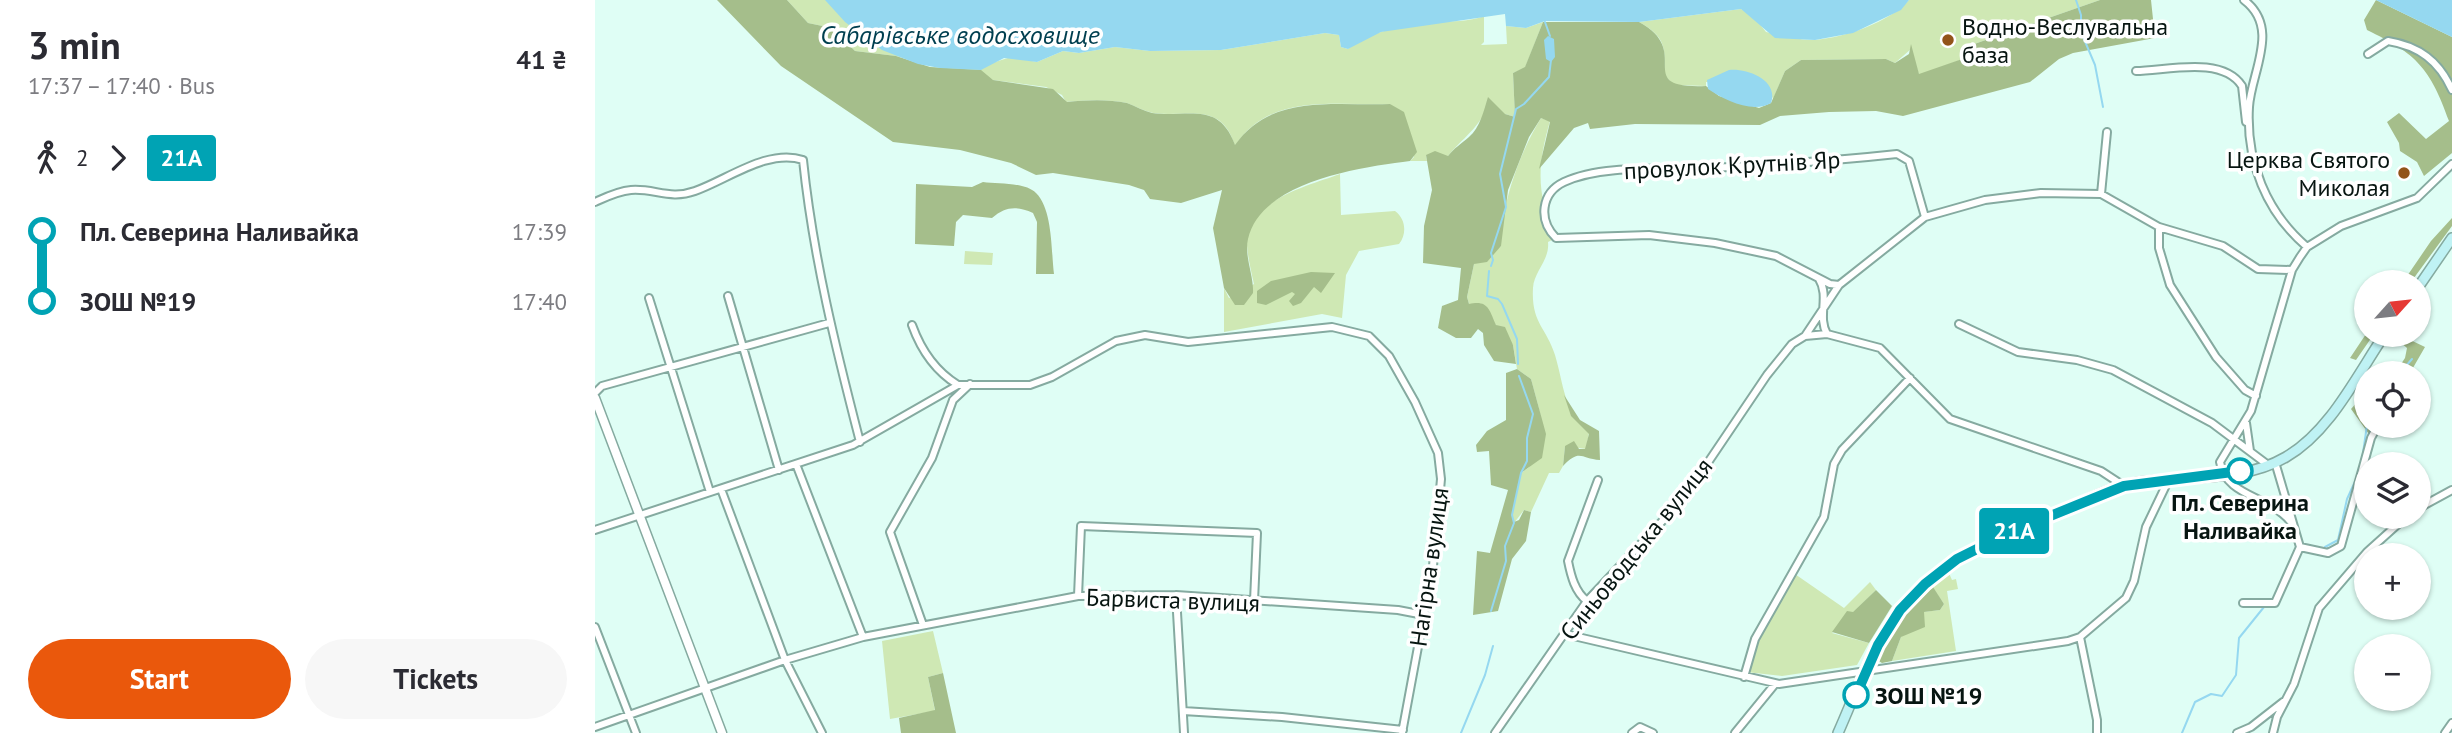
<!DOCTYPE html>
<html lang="en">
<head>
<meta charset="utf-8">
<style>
  body { margin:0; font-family:"PT Sans",sans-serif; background:#f7f7f7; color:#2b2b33; height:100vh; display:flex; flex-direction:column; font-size:26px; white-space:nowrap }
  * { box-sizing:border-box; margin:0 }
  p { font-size:23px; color:#7c7c81 }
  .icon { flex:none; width:38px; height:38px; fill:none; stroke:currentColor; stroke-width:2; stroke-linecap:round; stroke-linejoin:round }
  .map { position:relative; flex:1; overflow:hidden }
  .drawer { display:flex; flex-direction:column; background:#fff; width:595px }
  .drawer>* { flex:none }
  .badge { padding:0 14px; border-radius:5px; font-size:24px; line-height:46px }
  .needle { width:46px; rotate:63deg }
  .controls { position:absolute; left:1759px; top:270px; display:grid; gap:14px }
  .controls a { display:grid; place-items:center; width:77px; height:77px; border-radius:50%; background:#fff; box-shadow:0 2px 5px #0004; font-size:35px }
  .map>.badge { position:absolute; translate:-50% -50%; box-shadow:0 0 0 4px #fff }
  .legs { display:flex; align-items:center; gap:10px; height:77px; padding:0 28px; font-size:23px }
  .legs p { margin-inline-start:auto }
  .head { display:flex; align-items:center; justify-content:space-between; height:119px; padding:0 28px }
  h1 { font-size:38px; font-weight:700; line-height:52px }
  .primary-button { display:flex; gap:14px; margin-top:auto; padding:14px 28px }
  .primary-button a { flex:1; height:80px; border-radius:42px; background:#ea580c; color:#fff; font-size:28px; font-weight:700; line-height:80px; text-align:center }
  .primary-button a+a { background:#f7f7f7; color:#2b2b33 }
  ul { padding:0 28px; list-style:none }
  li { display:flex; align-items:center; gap:24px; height:70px; font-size:26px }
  li i { display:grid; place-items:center; width:10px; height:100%; margin:0 9px; background:currentColor }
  li i::after { content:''; width:18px; height:18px; margin:-9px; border:5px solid; border-radius:50%; background:#fff }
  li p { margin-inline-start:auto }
  li:first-child i { background:linear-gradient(#0000 50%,currentColor 0) }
  li:last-child i { background:linear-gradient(currentColor 50%,#0000 0) }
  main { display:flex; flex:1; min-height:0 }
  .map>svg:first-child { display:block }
  .green { fill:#cfe8b4 }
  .forest { fill:#a5be8b }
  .water { fill:#95d8f0 }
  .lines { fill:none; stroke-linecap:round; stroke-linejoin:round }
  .stream { stroke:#95d8f0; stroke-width:2 }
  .minor-casing { stroke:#85aaa0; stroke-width:10 }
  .tertiary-casing { stroke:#85aaa0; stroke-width:11 }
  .secondary-casing { stroke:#85aaa0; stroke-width:12 }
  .minor { stroke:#fff; stroke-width:6 }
  .tertiary { stroke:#fff; stroke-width:8 }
  .secondary { stroke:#bff2f4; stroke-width:9 }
  .line-1-casing { stroke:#fff; stroke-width:16 }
  .line-1 { stroke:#00a3b4; stroke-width:10 }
  .poi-dot { fill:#92541a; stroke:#fff; stroke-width:2.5 }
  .stop-1-dot { fill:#fff; stroke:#00a3b4; stroke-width:3.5 }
  .labels { text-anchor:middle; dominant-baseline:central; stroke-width:7; stroke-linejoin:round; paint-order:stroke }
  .poi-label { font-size:24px; fill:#071511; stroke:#fff; text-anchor:start }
  .street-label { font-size:24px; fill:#071511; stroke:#fff }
  .stop-label { font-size:24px; font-weight:bold; fill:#071511; stroke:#fff }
  .water-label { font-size:26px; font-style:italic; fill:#003f50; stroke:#fff }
</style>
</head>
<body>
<main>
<section class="drawer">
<div class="head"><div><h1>3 min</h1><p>17:37 – 17:40 · Bus</p></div><b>41 ₴</b></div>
<div class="legs"><svg class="icon" aria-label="walk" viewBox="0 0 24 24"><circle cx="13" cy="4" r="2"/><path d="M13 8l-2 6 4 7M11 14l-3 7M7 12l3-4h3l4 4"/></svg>2<svg class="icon" aria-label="forward" viewBox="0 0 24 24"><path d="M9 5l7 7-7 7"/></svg><b class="badge" style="background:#00a3b4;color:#fff">21А</b></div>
<ul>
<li><i style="color:#00a3b4"></i><b>Пл. Северина Наливайка</b><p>17:39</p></li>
<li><i style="color:#00a3b4"></i><b>ЗОШ №19</b><p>17:40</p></li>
</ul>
<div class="primary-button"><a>Start</a><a>Tickets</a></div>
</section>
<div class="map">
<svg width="1857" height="733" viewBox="0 0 1857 733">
  <rect width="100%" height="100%" fill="#dffef5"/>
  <path class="green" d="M192,0H263L397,63L416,57L442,62L468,51L484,53L520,47L555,51L626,50L730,33L744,35L746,47L753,49C775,31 812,24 841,22C857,21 874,22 889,16V42L886,45L912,44L911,26L931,28L948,22L930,68L918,73L920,117L910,114L886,119C876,134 864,142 853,156L831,155L832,161H815L819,157L795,104C739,106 675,92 640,146C626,100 592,118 558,113C549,111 540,106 532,103C513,99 491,100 471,102L467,95L451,87L398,80L301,56L260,51L237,28L213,23Z
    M1314,0H1505L1368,48L1371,58L1324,75L1316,49L1300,63L1291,59L1206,60L1190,71L1178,99L1173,86L1111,82V86L1079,85L1070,76C1070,47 1071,37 1044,22L1146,9L1160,18L1171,32C1187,35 1204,41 1220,40C1251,37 1293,23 1314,0Z
    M946,118L955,121C942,167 941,194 961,238L953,242C955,260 939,271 938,288C936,323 951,327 960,355C970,389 967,406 994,433L991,449L970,446L968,466L964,473H954L936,512L929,510L919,523L917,515L926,473C962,452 944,411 936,379L922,369L918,345L901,325L874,304L872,297L879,264L906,246C906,205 924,154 946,118Z
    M745,174L746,215L800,211C811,219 812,234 804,244L764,251L751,275L747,318L727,314L629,332V288L634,298L659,284C656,271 653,258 652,246C650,200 713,186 745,174Z
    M370,251L398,253L397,265L369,264Z
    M1353,571L1357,580L1361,579L1363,589L1352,591L1361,651L1297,661L1306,637L1328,612L1345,610L1349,604L1335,584Z
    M1197,572L1249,608L1275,582L1281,590L1237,633L1274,643L1262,665L1187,676L1151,672L1161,639Z
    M338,631L348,673L333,677L340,711L295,719L287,641Z"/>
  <path class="forest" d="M122,0H192L213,23L237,28L260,51L301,56L335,67L386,70L398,80L458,89L472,102C491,100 513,99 532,103C540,106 549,111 557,113C592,118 624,100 640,145C677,93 738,106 795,104L809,112L822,152L815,161C767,167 666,181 653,239C649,256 659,276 658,293L649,305H640L629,288L618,228L627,190L586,203L555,199L549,190L534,185L458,173L441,175L416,163L365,150L298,142L186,66Z
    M1505,0H1556L1560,38L1478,53L1464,59L1435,82L1308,116L1281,111L1234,112L1185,116L1165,125L1040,124L995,129L993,123L979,128L944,169L955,122L946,118L934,137L913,190L906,246L892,262L879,264L872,297L874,304C893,300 894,309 901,325L910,327L918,345L921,364L899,361L889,345L888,333L883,329L876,338H861L843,328L847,306L863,300L866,268L828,263L829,226L837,190L831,155L840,151L853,156C859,148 866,144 874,137C885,128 889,110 893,97L910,114L920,117L918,73L930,67L948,22H1044C1100,52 1035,89 1111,86L1124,96L1164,108L1176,103L1190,71L1206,60L1291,59L1300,63L1314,54L1316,44L1324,74L1370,58L1368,48Z
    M1781,0L1857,37V153L1829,176L1822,162L1805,151L1804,143L1792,122L1804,113L1831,139L1854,121C1835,68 1822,54 1772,30L1769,20Z
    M388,182C403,184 430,182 441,193C458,210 456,251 459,274H441L442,222L438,213C422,206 411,206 397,218L368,215L361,222L359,246L320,244L321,184L377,187Z
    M1857,218V226L1816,282H1808L1836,241Z
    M716,272L740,273L726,293L719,287L706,303L698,306L694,301L700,294L697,292L671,305L662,303V291L676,281Z
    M1771,334H1779L1761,360L1755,358Z
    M1807,336L1830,347L1815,373H1800L1810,358L1812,348L1804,341Z
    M922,369L936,379L951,434L947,458L926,473L917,515L919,522L924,520L929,510L936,512L931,541L917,559L903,611L878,615L882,551L895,553L913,490L896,485L894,451L882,452L881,445L892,431L911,420V373Z
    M969,395L985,420L1004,431L1005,460C986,459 985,448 968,466L970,446L979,441L984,449H990L994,434L976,416Z
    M1771,399V425H1782L1776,437L1756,409L1764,400Z
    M1338,587L1349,604L1345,610L1329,612L1330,627L1306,637L1297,661L1287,663L1282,660L1305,619Z
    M1281,590L1297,606L1274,643L1237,632L1252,611L1258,612Z
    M348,673L361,733H306L304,718L340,710L333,677Z"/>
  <path class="water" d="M230,0H1314L1306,10L1258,33L1220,40L1180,38L1146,9L1044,22L950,21L931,28L911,26L910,14L786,32L753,49L746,47L744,35L730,33L626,50L555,51L520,47L484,53L468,51L442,62L409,58L386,70L345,68L323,64L287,50L250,22Z
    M1781,0H1857V37Z
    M953,36L959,39L960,57L956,62L951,59L949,40Z
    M1134,70C1152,68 1184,80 1176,103C1158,114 1129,100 1113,89L1112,80Z"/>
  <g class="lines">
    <path class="stream" d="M1481,0L1486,15V32L1500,65L1508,107
      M950,22L955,36
      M896,266L898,260L896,253L911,207L905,174L921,109L929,104L954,77L956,60
      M894,271L892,296L903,299L907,304L922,339L923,364
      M1805,373L1817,359
      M1767,460L1772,425
      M1730,547L1743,540L1752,499L1763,475
      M896,611L911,561L910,546L919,523L917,515L926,473L932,461V438L938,414L924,376
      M866,733L890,675L898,646
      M1587,733L1600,702L1616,694L1627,696L1641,675L1644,638L1669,607"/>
    <defs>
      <path id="minor" d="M1649,0C1686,28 1656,72 1654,107C1651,162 1671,212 1712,247
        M1773,54L1793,41C1824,46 1844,61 1857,90
        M1541,71C1570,71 1627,55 1647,86L1651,122
        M1506,194L1512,132
        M0,202C11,197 23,191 36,190C59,188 75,200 100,191C132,180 173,148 208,160C218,257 241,349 265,442
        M1330,217L1314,161L1302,154C1238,161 1175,165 1111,168C1069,170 1007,164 969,182C946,193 943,220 961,238L1054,235L1120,243L1181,256L1235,284L1244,285L1330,217L1390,200L1446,193L1506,194L1564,227L1628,246L1663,269L1697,270
        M1564,227V248L1575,285L1621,357L1650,390L1661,396
        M1224,279C1235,297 1222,316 1232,334
        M133,296L184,470
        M54,298L115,492
        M1364,324L1423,352L1482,360L1518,370L1617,423L1673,465
        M317,325C326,350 340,371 363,385H435L457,377L521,341L550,335L593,342L737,327L774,336L794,356L820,402L843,453L846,479L838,566L807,733
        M1210,336L1244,285
        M0,393L7,386L234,323
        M1651,423L1655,451
        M1680,462L1705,547L1733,553L1746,546L1776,438L1783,425
        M201,464L268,637
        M126,489L190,660L227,733
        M1824,508L1857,490
        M1695,521C1673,495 1631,497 1625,462L1656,411L1697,270L1705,257L1712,247L1746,226L1822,198L1857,164
        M0,530L258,445L363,385
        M581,595L589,733
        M483,596L486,526L662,533L659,601
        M992,601C980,592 976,576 973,561L1003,480
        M1648,603H1680L1705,547
        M328,625L295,532L337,458L358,400L375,384
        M0,627L41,733
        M970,634L1184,684L1473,641L1485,637L1531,598L1539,581L1551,527L1574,479
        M1485,637L1502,720V733
        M1149,677L1160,639L1229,517L1239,464L1247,450L1315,378
        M588,711L687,717L808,730
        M0,727L190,660L268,637L483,596L581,595L803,610L829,615
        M900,733L992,601L1089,498L1172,375L1197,344L1210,336L1232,334L1285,348L1355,419L1506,471L1529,486
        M1037,733L1045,727L1058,733
        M1140,733L1180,684
        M1642,733L1656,727L1688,702
        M1678,733L1682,717L1699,684L1724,608L1772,552L1812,516
        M1850,733L1857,723"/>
      <path id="tertiary" d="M0,398L127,733"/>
      <path id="secondary" d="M1824,286L1857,238
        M1243,733C1261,693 1277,645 1305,610C1344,561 1401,539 1456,516C1484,504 1515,486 1545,482C1592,476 1649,482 1691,457C1735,432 1762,375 1790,334"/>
    </defs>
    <use href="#minor" class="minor-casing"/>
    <use href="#tertiary" class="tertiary-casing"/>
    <use href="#secondary" class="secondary-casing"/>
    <use href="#minor" class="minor"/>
    <use href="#tertiary" class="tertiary"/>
    <use href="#secondary" class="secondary"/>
  </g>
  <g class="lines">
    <defs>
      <path id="line-1" d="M1261,695L1283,645L1305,610L1330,584L1362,559L1416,532L1529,486L1645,471"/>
    </defs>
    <use href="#line-1" class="line-1-casing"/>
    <use href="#line-1" class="line-1"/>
  </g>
  <g class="poi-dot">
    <circle cx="1353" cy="40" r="7"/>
    <circle cx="1809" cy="173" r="7"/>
  </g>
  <g class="stop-1-dot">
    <circle cx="1645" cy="471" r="12"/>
    <circle cx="1261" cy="695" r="12"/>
  </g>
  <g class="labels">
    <g class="poi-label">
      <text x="1367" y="26">Водно-Веслувальна<tspan x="1367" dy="28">база</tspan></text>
      <text x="1795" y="159" text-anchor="end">Церква Святого<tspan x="1795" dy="28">Миколая</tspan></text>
    </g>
    <g class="street-label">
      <text transform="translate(1137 165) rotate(-3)">провулок Крутнів Яр</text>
      <text transform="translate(1041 549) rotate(-51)">Синьоводська вулиця</text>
      <text transform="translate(834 567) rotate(-82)">Нагірна вулиця</text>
      <text transform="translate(578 600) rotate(2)">Барвиста вулиця</text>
    </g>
    <g class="stop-label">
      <text x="1645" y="502">Пл. Северина<tspan x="1645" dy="28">Наливайка</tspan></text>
      <text x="1280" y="695" text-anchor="start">ЗОШ №19</text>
    </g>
    <g class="water-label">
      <text x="365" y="34">Сабарівське водосховище</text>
    </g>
  </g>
</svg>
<div class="controls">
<a><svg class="needle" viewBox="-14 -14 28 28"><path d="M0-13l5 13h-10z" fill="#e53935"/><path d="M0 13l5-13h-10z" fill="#7c7c81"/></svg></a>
<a><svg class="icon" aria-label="locate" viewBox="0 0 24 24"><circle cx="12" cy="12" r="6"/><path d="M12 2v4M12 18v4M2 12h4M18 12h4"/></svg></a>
<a><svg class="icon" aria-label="layers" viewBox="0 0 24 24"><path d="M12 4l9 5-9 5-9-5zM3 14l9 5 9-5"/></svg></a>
<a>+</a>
<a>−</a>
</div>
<b class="badge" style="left:1419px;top:531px;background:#00a3b4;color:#fff">21А</b>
</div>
</main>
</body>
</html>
